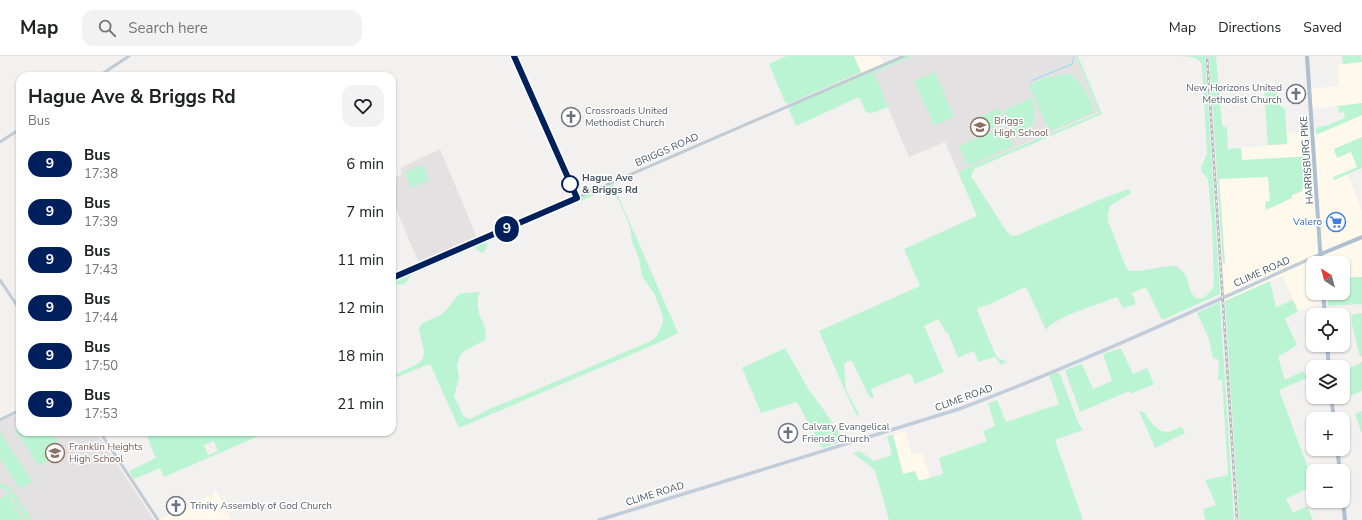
<!DOCTYPE html>
<html lang="en">
<head>
<meta charset="utf-8">
<style>
  body { margin:0; font-family:"Nunito Sans",sans-serif; background:#f2f2f2; color:#202124; height:100vh; display:flex; flex-direction:column; font-size:15px; white-space:nowrap }
  * { box-sizing:border-box; margin:0 }
  p { font-size:13px; color:#757577 }
  .icon { flex:none; width:22px; height:22px; fill:none; stroke:currentColor; stroke-width:2; stroke-linecap:round; stroke-linejoin:round }
  .map { position:relative; flex:1; overflow:hidden }
  .sheet { position:absolute; left:16px; top:16px; width:380px; height:364px; display:flex; flex-direction:column; background:#fff; border-radius:12px; box-shadow:0 1px 3px #0004 }
  .sheet>* { flex:none }
  .badge { padding:0 8px; border-radius:13px; font-size:14px; line-height:26px }
  .needle { width:26px; rotate:324deg }
  .controls { position:absolute; left:1306px; top:200px; display:grid; gap:8px }
  .controls a { display:grid; place-items:center; width:44px; height:44px; border-radius:8px; background:#fff; box-shadow:0 1px 3px #0004; font-size:20px }
  .map>.badge { position:absolute; translate:-50% -50%; box-shadow:0 0 0 2px #fff }
  .round { display:grid; place-items:center; flex:none; width:42px; height:42px; border-radius:12px; background:#f2f2f2 }
  .head { display:flex; align-items:center; justify-content:space-between; height:68px; padding:0 12px }
  h1 { font-size:19px; font-weight:700; line-height:30px }
  ul { padding:0; list-style:none }
  li { display:flex; align-items:center; gap:12px; height:48px; padding:0 12px }
  li div { flex:1 }
  li b { display:block; font-size:15px }
  li em { font-style:normal }
  li .badge { min-width:44px; font-weight:700; text-align:center }
  header { display:flex; align-items:center; gap:24px; box-sizing:border-box; height:56px; padding:0 20px; background:#fff; border-bottom:1px solid #e0e0e0 }
  header strong { font-size:19px }
  nav { display:flex; gap:22px; margin-inline-start:auto; font-size:14px }
  .search { width:280px; height:36px; background:#f2f2f2; display:flex; align-items:center; gap:10px; box-sizing:border-box; padding:0 14px; border-radius:12px; color:#757577; font-size:15px }
  .map>svg:first-child { display:block }
  .commercial { fill:#fef9ea }
  .education { fill:#e4e1e2 }
  .green { fill:#bbf4d2; fill-rule:evenodd }
  .lines { fill:none; stroke-linecap:round; stroke-linejoin:round }
  .stream { stroke:#84dcf6; stroke-width:1 }
  .tertiary { stroke:#c0cbd4; stroke-width:3 }
  .secondary { stroke:#c1cddb; stroke-width:3.5 }
  .primary { stroke:#aebfd2; stroke-width:4 }
  .rail-casing { stroke:#b2b6bc; stroke-width:2.5 }
  .rail { stroke:#fff; stroke-width:1; stroke-dasharray:3; stroke-linecap:butt }
  .line-casing { stroke:#fff; stroke-width:9 }
  .line { stroke:#00205b; stroke-width:6 }
  .stop-dot { fill:#fff; stroke:#00205b; stroke-width:2 }
  .labels { text-anchor:middle; dominant-baseline:central; stroke-width:3; stroke-linejoin:round; paint-order:stroke }
  .worship-label { font-size:10px; fill:#5b616d; stroke:#fff; text-anchor:start }
  .education-label { font-size:10px; fill:#785e54; stroke:#fff; text-anchor:start }
  .street-label { font-size:10px; fill:#465461; stroke:#fff }
  .stop-label { font-size:10px; font-weight:bold; fill:#465461; stroke:#fff; text-anchor:start }
  .shop-label { font-size:10px; fill:#366cbe; stroke:#fff; text-anchor:end }
</style>
</head>
<body>
<header>
<strong>Map</strong>
<div class="search"><svg class="icon" aria-label="search" viewBox="0 0 24 24"><circle cx="10" cy="10" r="6"/><path d="M15 15l6 6"/></svg>Search here</div>
<nav><a>Map</a><a>Directions</a><a>Saved</a></nav>
</header>
<div class="map">
<svg width="1362" height="464" viewBox="0 0 1362 464">
  <rect width="100%" height="100%" fill="#f3f0f0"/>
  <path class="commercial" d="M854,0H880L884,10L863,19Z
    M1362,6V47L1309,53L1307,33L1339,30L1337,9Z
    M1362,59V81L1334,93L1351,96L1357,111L1334,123L1348,118L1362,155V221H1343V207H1313V237H1327L1328,244L1298,255L1283,220L1225,245L1223,207H1225L1219,123L1268,121L1270,145L1292,142V139L1302,135L1242,104L1241,92L1287,88V77L1315,75L1316,78Z
    M905,375L912,398L922,396L930,421L919,425L903,418L893,379Z
    M216,434L231,464H159L211,439Z"/>
  <path class="education" d="M913,0H1076L1099,56L958,116L945,86L909,101L873,17Z
    M440,93L478,184L420,209L392,144V123L402,118L400,112Z
    M20,356V376H96L154,464H0V366Z"/>
  <path class="green" d="M787,0H854L861,16L788,48L785,46L769,8Z
    M907,0H913L874,17L888,51L872,57L866,56L859,41L796,70L789,54L790,51Z
    M1076,0H1078L1102,58L974,113L971,120L1007,176L1012,180L1018,179L1101,143L1129,133L1131,137L1110,150L1108,158V165L1126,211L1129,215C1145,216 1160,210 1176,210C1191,219 1186,229 1193,239C1201,249 1211,236 1214,229L1212,166L1208,123L1201,115V111L1207,98L1202,9C1198,0 1189,1 1180,0H1205L1220,238L1162,264L1146,231L1132,237L1136,248L1123,252L1117,241C1100,248 1056,260 1046,274L1027,233L1025,231L990,248L978,252L977,254L995,298L998,302L1007,306L1001,309L995,301L978,306L974,295L958,302L948,277L946,276L938,263L924,270L944,316L915,328L910,317L871,333L874,341L870,342L852,305H848L844,308L846,334L859,358L857,360L845,335L819,275L920,230L904,193L977,160L958,116L1099,57Z
    M1209,0H1216L1222,69L1227,72L1228,93L1241,92L1242,104L1311,100L1313,129L1303,131L1302,135L1292,139V142L1266,154L1265,146L1270,145L1268,121L1219,123L1225,207H1223Z
    M1342,0H1361L1362,6L1343,8Z
    M935,16L954,61L934,69L914,25Z
    M1066,18L1072,19C1082,28 1091,42 1094,56L1053,74L1047,71L1029,29L1044,22Z
    M1276,34L1277,47L1285,53L1287,88L1268,89L1264,35Z
    M1032,42C1038,61 1034,73 1016,82L1005,56L1006,53Z
    M1362,47V59L1316,79V73L1318,71L1328,69L1345,62L1344,56L1339,57L1338,50Z
    M999,52L1005,67L985,75L979,61Z
    M1004,70L1013,90L968,110L959,90Z
    M1362,81V112L1334,124L1333,121L1357,111L1351,96L1337,102L1334,93Z
    M423,109L429,124L411,132L405,116Z
    M613,128L678,277L658,287L459,372L430,308L392,323V320L419,307L423,302L424,296L419,273L421,268L442,258L449,251L458,239L463,237L480,236C471,258 490,267 485,284L464,295L460,300L457,309L459,322L454,340L463,359L466,362L470,363L489,353L524,339L649,286L656,281L663,267V261L655,239L642,220L639,203L632,185L630,171L619,145L614,138L610,135H604L487,186C487,191 487,194 482,197L475,192L471,193L411,219C404,230 404,230 392,227V223L410,217Z
    M1343,221H1362V256L1361,248L1328,250L1327,237H1343L1344,236Z
    M1270,225L1276,251L1293,244L1298,255L1285,263L1297,289L1278,301L1285,324L1303,315L1307,322L1279,334L1313,425V430L1286,443L1293,457L1307,450L1313,464H1239L1225,245Z
    M1220,246L1234,464H1205L1203,453L1216,449L1205,424L1228,419L1222,323L1218,324L1219,304L1213,302L1209,283L1197,257Z
    M1362,257V300L1360,301L1352,268V259Z
    M785,292L809,334L826,357L844,385L822,392L797,346L761,357L742,312Z
    M1121,292L1133,318L1147,312L1154,328L1131,338L1129,335L1080,356L1065,314L1082,308L1093,333L1112,325L1103,298Z
    M1362,306V335L1334,347V341H1343V315Z
    M1056,317L1060,318L1078,366L1083,374L1055,384L1083,464H889L875,414L853,397L859,395L874,405L892,399L887,380L893,379L903,418L915,415L919,425L943,418L939,402L987,385L983,375L995,370L988,347L997,344L1006,366L1059,348L1049,319Z
    M1139,355L1144,356L1153,369L1161,375L1169,376L1180,371H1182L1185,377L1155,392Z
    M1362,355V376H1361L1355,358Z
    M20,369V376H51L63,395L39,410L15,373Z
    M0,376L32,425L20,433L0,402Z
    M145,376H268L164,421L160,412L134,423L129,415L156,402ZM214,385L218,395L208,399L204,389Z
    M0,427L7,430L11,433L32,464H27L8,436L0,431Z
    M7,438L24,464H0V443Z"/>
  <g class="lines">
    <path class="stream" d="M1031,25L1072,8L1074,2L1073,0"/>
    <path class="tertiary" d="M514,0L577,142
      M99,20L129,0
      M0,86L20,73
      M392,222L904,0
      M0,224L20,254
      M0,364L20,354
      M100,376L158,464"/>
    <path class="secondary" d="M599,464L959,353C1082,307 1201,251 1321,198"/>
    <path class="primary" d="M1307,0L1321,207
      M1321,198L1362,181
      M1323,237L1325,259
      M1327,289L1329,311
      M1331,341L1334,363
      M1337,393L1340,415
      M1343,445L1345,464"/>
    <defs>
      <path id="rail" d="M1207,0L1237,464"/>
    </defs>
    <use href="#rail" class="rail-casing"/>
    <use href="#rail" class="rail"/>
  </g>
  <g class="lines">
    <defs>
      <path id="line" d="M392,222L577,142L514,0"/>
    </defs>
    <use href="#line" class="line-casing"/>
    <use href="#line" class="line"/>
  </g>
  <defs>
    <symbol id="church-ring" viewBox="-11 -11 22 22"><circle r="9.5" fill="#fff" stroke="#6b7280" stroke-width="1.5"/><path d="M-1.2-6h2.4v3.5h3.3v2.4h-3.3V6h-2.4V-.1h-3.3v-2.4h3.3Z" fill="#6b7280"/></symbol>
    <symbol id="school-ring" viewBox="-11 -11 22 22"><circle r="9.5" fill="#fff" stroke="#8d6e63" stroke-width="1.5"/><path d="M0-5L7-2L0 1L-7-2ZM-4 1L0 2.5L4 1V4Q0 6-4 4Z" fill="#8d6e63"/></symbol>
    <symbol id="supermarket-ring" viewBox="-11 -11 22 22"><circle r="9.5" fill="#fff" stroke="#3f7fe0" stroke-width="1.5"/><path d="M-6-5.5h2.5l.6 2H6L4.5 2H-2.5L-4.4-4H-6ZM-1.5 3.2a1.3 1.3 0 1 0 .1 0ZM3 3.2a1.3 1.3 0 1 0 .1 0Z" fill="#3f7fe0"/></symbol>
  </defs>
  <g fill-rule="evenodd">
    <use href="#church-ring" x="1285" y="27" width="22" height="22"/>
    <use href="#church-ring" x="560" y="50" width="22" height="22"/>
    <use href="#school-ring" x="969" y="60" width="22" height="22"/>
    <use href="#supermarket-ring" x="1325" y="155" width="22" height="22"/>
    <use href="#church-ring" x="777" y="366" width="22" height="22"/>
    <use href="#school-ring" x="44" y="386" width="22" height="22"/>
    <use href="#church-ring" x="165" y="439" width="22" height="22"/>
  </g>
  <circle class="stop-dot" cx="570" cy="128" r="8"/>
  <g class="labels">
    <g class="worship-label">
      <text x="1282" y="32" text-anchor="end">New Horizons United<tspan x="1282" dy="12">Methodist Church</tspan></text>
      <text x="585" y="55">Crossroads United<tspan x="585" dy="12">Methodist Church</tspan></text>
      <text x="802" y="371">Calvary Evangelical<tspan x="802" dy="12">Friends Church</tspan></text>
      <text x="190" y="450">Trinity Assembly of God Church</text>
    </g>
    <g class="education-label">
      <text x="994" y="65">Briggs<tspan x="994" dy="12">High School</tspan></text>
      <text x="69" y="391">Franklin Heights<tspan x="69" dy="12">High School</tspan></text>
    </g>
    <g class="street-label">
      <text transform="translate(667 94) rotate(-24)">BRIGGS ROAD</text>
      <text transform="translate(1307 104) rotate(-94)">HARRISBURG PIKE</text>
      <text transform="translate(1262 216) rotate(-24)">CLIME ROAD</text>
      <text transform="translate(964 342) rotate(-20)">CLIME ROAD</text>
      <text transform="translate(655 438) rotate(-17)">CLIME ROAD</text>
    </g>
    <g class="stop-label">
      <text x="582" y="122">Hague Ave<tspan x="582" dy="12">&amp; Briggs Rd</tspan></text>
    </g>
    <g class="shop-label">
      <text x="1322" y="166">Valero</text>
    </g>
  </g>
</svg>
<div class="controls">
<a><svg class="needle" viewBox="-14 -14 28 28"><path d="M0-13l5 13h-10z" fill="#e53935"/><path d="M0 13l5-13h-10z" fill="#757577"/></svg></a>
<a><svg class="icon" aria-label="locate" viewBox="0 0 24 24"><circle cx="12" cy="12" r="6"/><path d="M12 2v4M12 18v4M2 12h4M18 12h4"/></svg></a>
<a><svg class="icon" aria-label="layers" viewBox="0 0 24 24"><path d="M12 4l9 5-9 5-9-5zM3 14l9 5 9-5"/></svg></a>
<a>+</a>
<a>−</a>
</div>
<b class="badge" style="left:507px;top:173px;background:#00205b;color:#fff">9</b>
<section class="sheet">
<div class="head"><div><h1>Hague Ave &amp; Briggs Rd</h1><p>Bus</p></div><a class="round"><svg class="icon" aria-label="heart" viewBox="0 0 24 24"><path d="M12 20l-8-8c-3-5 5-10 8-4 3-6 11-1 8 4z"/></svg></a></div>
<ul>
<li><span class="badge" style="background:#00205b;color:#fff">9</span><div><b>Bus</b><p>17:38</p></div><em>6 min</em></li>
<li><span class="badge" style="background:#00205b;color:#fff">9</span><div><b>Bus</b><p>17:39</p></div><em>7 min</em></li>
<li><span class="badge" style="background:#00205b;color:#fff">9</span><div><b>Bus</b><p>17:43</p></div><em>11 min</em></li>
<li><span class="badge" style="background:#00205b;color:#fff">9</span><div><b>Bus</b><p>17:44</p></div><em>12 min</em></li>
<li><span class="badge" style="background:#00205b;color:#fff">9</span><div><b>Bus</b><p>17:50</p></div><em>18 min</em></li>
<li><span class="badge" style="background:#00205b;color:#fff">9</span><div><b>Bus</b><p>17:53</p></div><em>21 min</em></li>
</ul>
</section>
</div>
</body>
</html>
